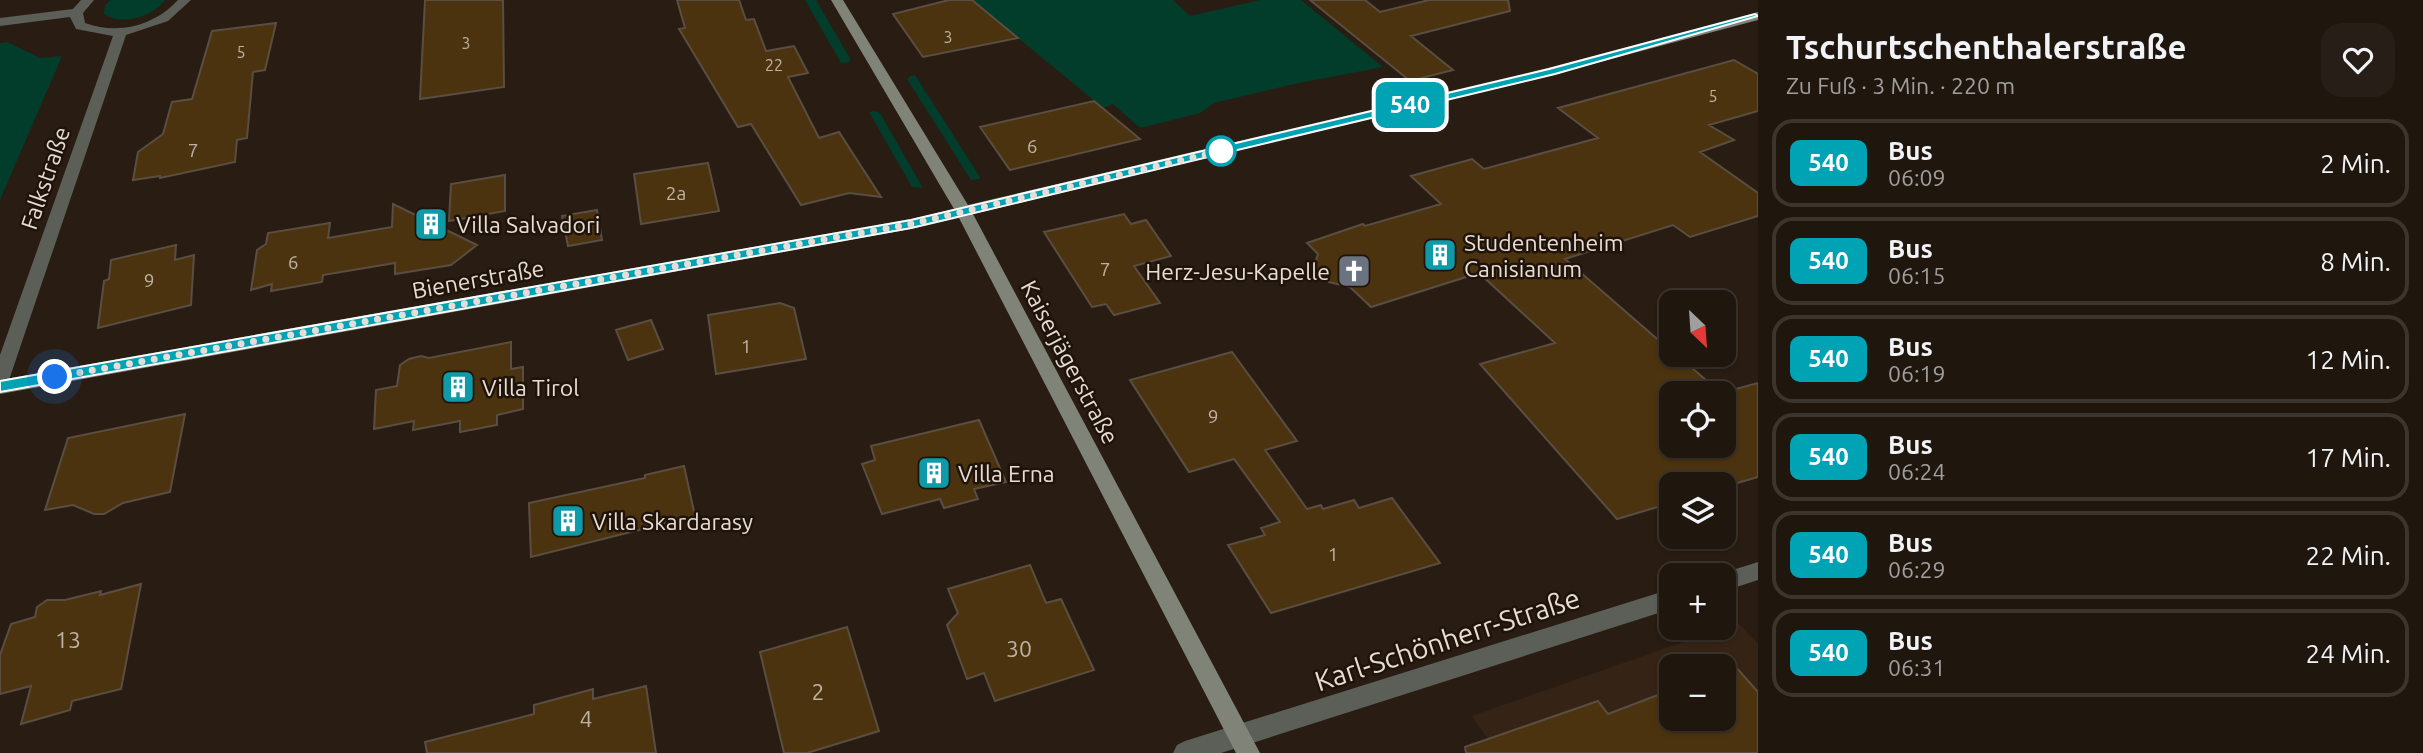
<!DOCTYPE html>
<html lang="de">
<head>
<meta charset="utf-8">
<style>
  body { margin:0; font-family:Ubuntu,sans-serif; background:#271f17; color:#f1f3f6; height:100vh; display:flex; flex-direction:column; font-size:26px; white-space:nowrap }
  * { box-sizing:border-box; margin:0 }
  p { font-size:23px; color:#a19f9e }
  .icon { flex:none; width:38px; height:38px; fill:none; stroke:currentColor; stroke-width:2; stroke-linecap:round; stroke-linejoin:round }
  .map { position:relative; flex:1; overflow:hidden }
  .side { display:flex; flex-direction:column; background:#1f160e; width:665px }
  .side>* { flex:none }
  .badge { padding:0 14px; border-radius:10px; font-size:24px; line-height:46px }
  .needle { width:46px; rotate:155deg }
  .fabs { position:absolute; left:1659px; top:290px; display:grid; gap:14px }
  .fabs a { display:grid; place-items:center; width:77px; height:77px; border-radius:14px; background:#1f160e; box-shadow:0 2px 5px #0004,0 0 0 2px #3c352e; font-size:35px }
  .you { position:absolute; width:35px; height:35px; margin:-18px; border:5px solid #fff; border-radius:50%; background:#1a73e8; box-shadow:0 0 0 10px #1a73e833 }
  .map>.badge { position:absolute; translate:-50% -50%; box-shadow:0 0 0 4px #fff }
  .round { display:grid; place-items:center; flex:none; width:74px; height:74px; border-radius:21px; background:#271f17 }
  .head { display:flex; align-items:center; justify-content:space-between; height:119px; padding:0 28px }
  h1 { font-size:33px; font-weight:600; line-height:52px }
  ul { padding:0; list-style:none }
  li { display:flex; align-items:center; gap:21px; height:88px; margin:0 14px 10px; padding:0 14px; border:4px solid #3c352e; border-radius:21px }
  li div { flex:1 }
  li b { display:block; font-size:26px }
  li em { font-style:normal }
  li .badge { min-width:77px; font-weight:700; text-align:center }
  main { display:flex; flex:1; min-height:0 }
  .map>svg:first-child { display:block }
  .built { fill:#352415; fill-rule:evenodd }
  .green { fill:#013d2a }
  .building { fill:#4c3310; stroke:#594e41; stroke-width:2; fill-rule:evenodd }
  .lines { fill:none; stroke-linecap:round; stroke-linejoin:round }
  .street { fill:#5c5f58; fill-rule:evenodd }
  .secondary { fill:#7f8378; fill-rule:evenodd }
  .line { fill:#00a3b4; stroke:#fff; stroke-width:2 }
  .walk { stroke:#e5ddd6; stroke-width:7; stroke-dasharray:0 12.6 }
  .stop-dot { fill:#fff; stroke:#00a3b4; stroke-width:3.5 }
  .labels { text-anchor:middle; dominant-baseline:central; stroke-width:5; stroke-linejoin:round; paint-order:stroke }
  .far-number-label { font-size:16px; fill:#bfb2a4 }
  .number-label { font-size:19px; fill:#bfb2a4 }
  .street-label { font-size:23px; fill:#e5ddd6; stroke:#20140a }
  .poi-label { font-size:23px; fill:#e5ddd6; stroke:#20140a; text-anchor:start }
  .near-number-label { font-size:23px; fill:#bfb2a4 }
  .near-street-label { font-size:28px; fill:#e5ddd6; stroke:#20140a }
</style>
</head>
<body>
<main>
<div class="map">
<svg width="1758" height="753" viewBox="0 0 1758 753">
  <rect width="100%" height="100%" fill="#291d13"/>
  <path class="built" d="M1738,623L1758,644V753H1498L1472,716ZM1671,667H1724V719H1671Z"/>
  <path class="green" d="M111,0H165C153,17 121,26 104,14L105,5Z
    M805,0H816L851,60L849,62L841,63Z
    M972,0H1173L1190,16L1260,0H1301L1383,67L1294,84L1214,103L1200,113L1140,128L1113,104L1103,108Z
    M7,42L40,58L62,56L0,200V43Z
    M915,75L980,177L979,179L971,180L907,79L910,76Z
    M874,111L880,113L923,188L912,187L869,112Z"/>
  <path class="building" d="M425,0H503L504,87L420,99Z
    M677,0H739L746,20L754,19L766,51L794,46L808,73L788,77L819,138L839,132L881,197L849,193L801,205L751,124L738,127L679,29L685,28Z
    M949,0H972L1018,38L923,57L893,14Z
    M1310,0H1365L1380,12L1429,0H1508L1510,11L1411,36L1453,70L1410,81Z
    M276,23L265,70L253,72L247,138L237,140L235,162L160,178V176L133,180L138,152L163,134L172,102L192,99L212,31Z
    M1734,60L1758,74V111L1709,125L1734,140L1700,152L1758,193V216L1690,237L1673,225L1565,259L1671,351V355H1677L1721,393L1758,383V477L1724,487V485H1671V503L1617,519L1480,364L1555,343L1479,273L1371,307L1350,287L1329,282L1314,266L1318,254L1307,243L1363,224L1365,226L1441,204L1411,176L1472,159L1484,169L1598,138L1558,108ZM1671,394H1724V446H1671Z
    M1094,101L1140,139L1010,170L980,127Z
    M708,163L719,211L641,224L634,174Z
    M505,175V211L449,221L451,184Z
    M393,204L477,245L451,265L395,274V263L323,275L322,282L271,291L272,284L251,290L257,250L266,244L268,233L330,223L328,238L392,227Z
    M597,210L602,240L568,246L562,216Z
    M1124,214L1131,224L1146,220L1171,256L1134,266L1160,303L1114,315L1106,304L1092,307L1044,232Z
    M176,245L175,260L194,255L191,305L98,328L104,281L109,279L111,260Z
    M780,303L794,308L806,359L716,374L708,315Z
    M651,320L663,349L628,360L616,330Z
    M511,342V369L523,367V409L497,415V425L460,432V421L413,430L414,421L374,429L376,390L397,386L400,365L409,359L421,356L429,358Z
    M1232,352L1297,441L1265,450L1307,509L1321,505L1323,509L1354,500L1359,508L1392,498L1440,563L1271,613L1228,545L1265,535L1261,528L1280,522L1234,459L1189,472L1130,380Z
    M185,414L170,492L123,503L104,514H94L73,505L45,510L68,438Z
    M979,420L1006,482L974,489L978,499L944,508L940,499L882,514L862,464L875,460L871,446Z
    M684,466L695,516L531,557L529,503L645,478V475Z
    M1030,565L1046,603L1061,599L1094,670L995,701L984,673L967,679L947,625L958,613L948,589Z
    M141,584L121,689L72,701L70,710L21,724L31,686L0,694V655L11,624L35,617L37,607L47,600H65L101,591L100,595Z
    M847,627L879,731L807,753H784L760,652Z
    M1735,666L1758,692V753H1466L1465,747L1598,701L1608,714L1671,690V719H1724V671Z
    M646,686L656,753H427L425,742L534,714V705L593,689V699Z"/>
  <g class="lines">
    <path class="street" d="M81,0H94L83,13L85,23C118,35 154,26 178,0H191L168,21L126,35L9,380L6,385L0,387V355L113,36L76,29L70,17L0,26V18L73,9Z
      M1758,562V580L1724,591V576L1717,575Z
      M1671,589V609L1221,753H1173L1177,745L1185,741Z"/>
    <path class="secondary" d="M831,0H843L968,205L1548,68L1758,12V20L1551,75L973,214L1260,753H1236L959,218L911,229L0,394V380L911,219L954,209Z"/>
  </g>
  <path class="line" d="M1755,14L1758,16L1555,74L911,228L0,392V381L911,220L1549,69Z"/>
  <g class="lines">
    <path class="walk" d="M55,377L911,224L1221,151"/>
  </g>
  <defs>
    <symbol id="building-square" viewBox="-11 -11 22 22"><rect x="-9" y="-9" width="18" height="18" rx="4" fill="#0f9aa8" stroke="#20140a"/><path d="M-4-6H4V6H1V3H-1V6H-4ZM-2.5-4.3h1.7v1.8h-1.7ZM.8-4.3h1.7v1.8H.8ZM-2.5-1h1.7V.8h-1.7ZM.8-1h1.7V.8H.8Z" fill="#fff"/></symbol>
    <symbol id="church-square" viewBox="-11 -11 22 22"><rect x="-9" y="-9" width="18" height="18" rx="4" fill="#6b7280" stroke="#20140a"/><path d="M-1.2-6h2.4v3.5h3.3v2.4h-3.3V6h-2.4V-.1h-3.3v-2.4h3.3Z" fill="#fff"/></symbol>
  </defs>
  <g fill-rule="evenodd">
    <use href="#building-square" x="412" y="205" width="38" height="38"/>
    <use href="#building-square" x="1421" y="236" width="38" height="38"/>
    <use href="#church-square" x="1335" y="252" width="38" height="38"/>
    <use href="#building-square" x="439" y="368" width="38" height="38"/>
    <use href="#building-square" x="915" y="454" width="38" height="38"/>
    <use href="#building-square" x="549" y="502" width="38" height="38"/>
  </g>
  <circle class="stop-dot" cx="1221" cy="151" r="14"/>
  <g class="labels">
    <g class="far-number-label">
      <text x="948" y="37">3</text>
      <text x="466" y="43">3</text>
      <text x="241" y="52">5</text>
      <text x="774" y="65">22</text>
      <text x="1713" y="96">5</text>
    </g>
    <g class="number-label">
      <text x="1032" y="146">6</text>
      <text x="193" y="150">7</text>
      <text x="676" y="193">2a</text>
      <text x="293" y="262">6</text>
      <text x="1105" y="269">7</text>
      <text x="149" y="280">9</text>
      <text x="746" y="346">1</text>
      <text x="1213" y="416">9</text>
      <text x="1333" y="554">1</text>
    </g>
    <g class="street-label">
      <text transform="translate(45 178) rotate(-71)">Falkstraße</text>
      <text transform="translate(478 279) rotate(-10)">Bienerstraße</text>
      <text transform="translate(1070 362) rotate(62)">Kaiserjägerstraße</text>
    </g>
    <g class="poi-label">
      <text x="456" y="224">Villa Salvadori</text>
      <text x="1464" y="242">Studentenheim<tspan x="1464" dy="26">Canisianum</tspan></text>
      <text x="1330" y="271" text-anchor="end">Herz-Jesu-Kapelle</text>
      <text x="482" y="387">Villa Tirol</text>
      <text x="958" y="473">Villa Erna</text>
      <text x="592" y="521">Villa Skardarasy</text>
    </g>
    <g class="near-number-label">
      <text x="68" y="639">13</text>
      <text x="1019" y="648">30</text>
      <text x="818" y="691">2</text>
      <text x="586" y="718">4</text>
    </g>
    <g class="near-street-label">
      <text transform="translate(1447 639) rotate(-18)">Karl-Schönherr-Straße</text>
    </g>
  </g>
</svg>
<div class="fabs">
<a><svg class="needle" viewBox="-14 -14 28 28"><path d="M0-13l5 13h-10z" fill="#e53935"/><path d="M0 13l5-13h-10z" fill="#a19f9e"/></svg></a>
<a><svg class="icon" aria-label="locate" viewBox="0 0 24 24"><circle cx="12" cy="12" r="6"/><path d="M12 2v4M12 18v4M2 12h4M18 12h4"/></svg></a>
<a><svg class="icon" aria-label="layers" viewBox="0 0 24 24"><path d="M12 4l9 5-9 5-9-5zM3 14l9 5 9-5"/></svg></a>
<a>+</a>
<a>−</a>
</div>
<div class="you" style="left:55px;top:377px"></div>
<b class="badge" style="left:1410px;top:105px;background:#00a3b4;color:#fff">540</b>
</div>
<section class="side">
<div class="head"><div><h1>Tschurtschenthalerstraße</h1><p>Zu Fuß · 3 Min. · 220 m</p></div><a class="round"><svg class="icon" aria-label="heart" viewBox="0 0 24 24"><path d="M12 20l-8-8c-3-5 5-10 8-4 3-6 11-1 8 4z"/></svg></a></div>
<ul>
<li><span class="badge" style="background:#00a3b4;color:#fff">540</span><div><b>Bus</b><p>06:09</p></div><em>2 Min.</em></li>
<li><span class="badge" style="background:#00a3b4;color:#fff">540</span><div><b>Bus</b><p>06:15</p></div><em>8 Min.</em></li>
<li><span class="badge" style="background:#00a3b4;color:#fff">540</span><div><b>Bus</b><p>06:19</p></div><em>12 Min.</em></li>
<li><span class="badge" style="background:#00a3b4;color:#fff">540</span><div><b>Bus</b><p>06:24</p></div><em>17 Min.</em></li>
<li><span class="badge" style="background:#00a3b4;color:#fff">540</span><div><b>Bus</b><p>06:29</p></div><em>22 Min.</em></li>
<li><span class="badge" style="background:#00a3b4;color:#fff">540</span><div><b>Bus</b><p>06:31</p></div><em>24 Min.</em></li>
</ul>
</section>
</main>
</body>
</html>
